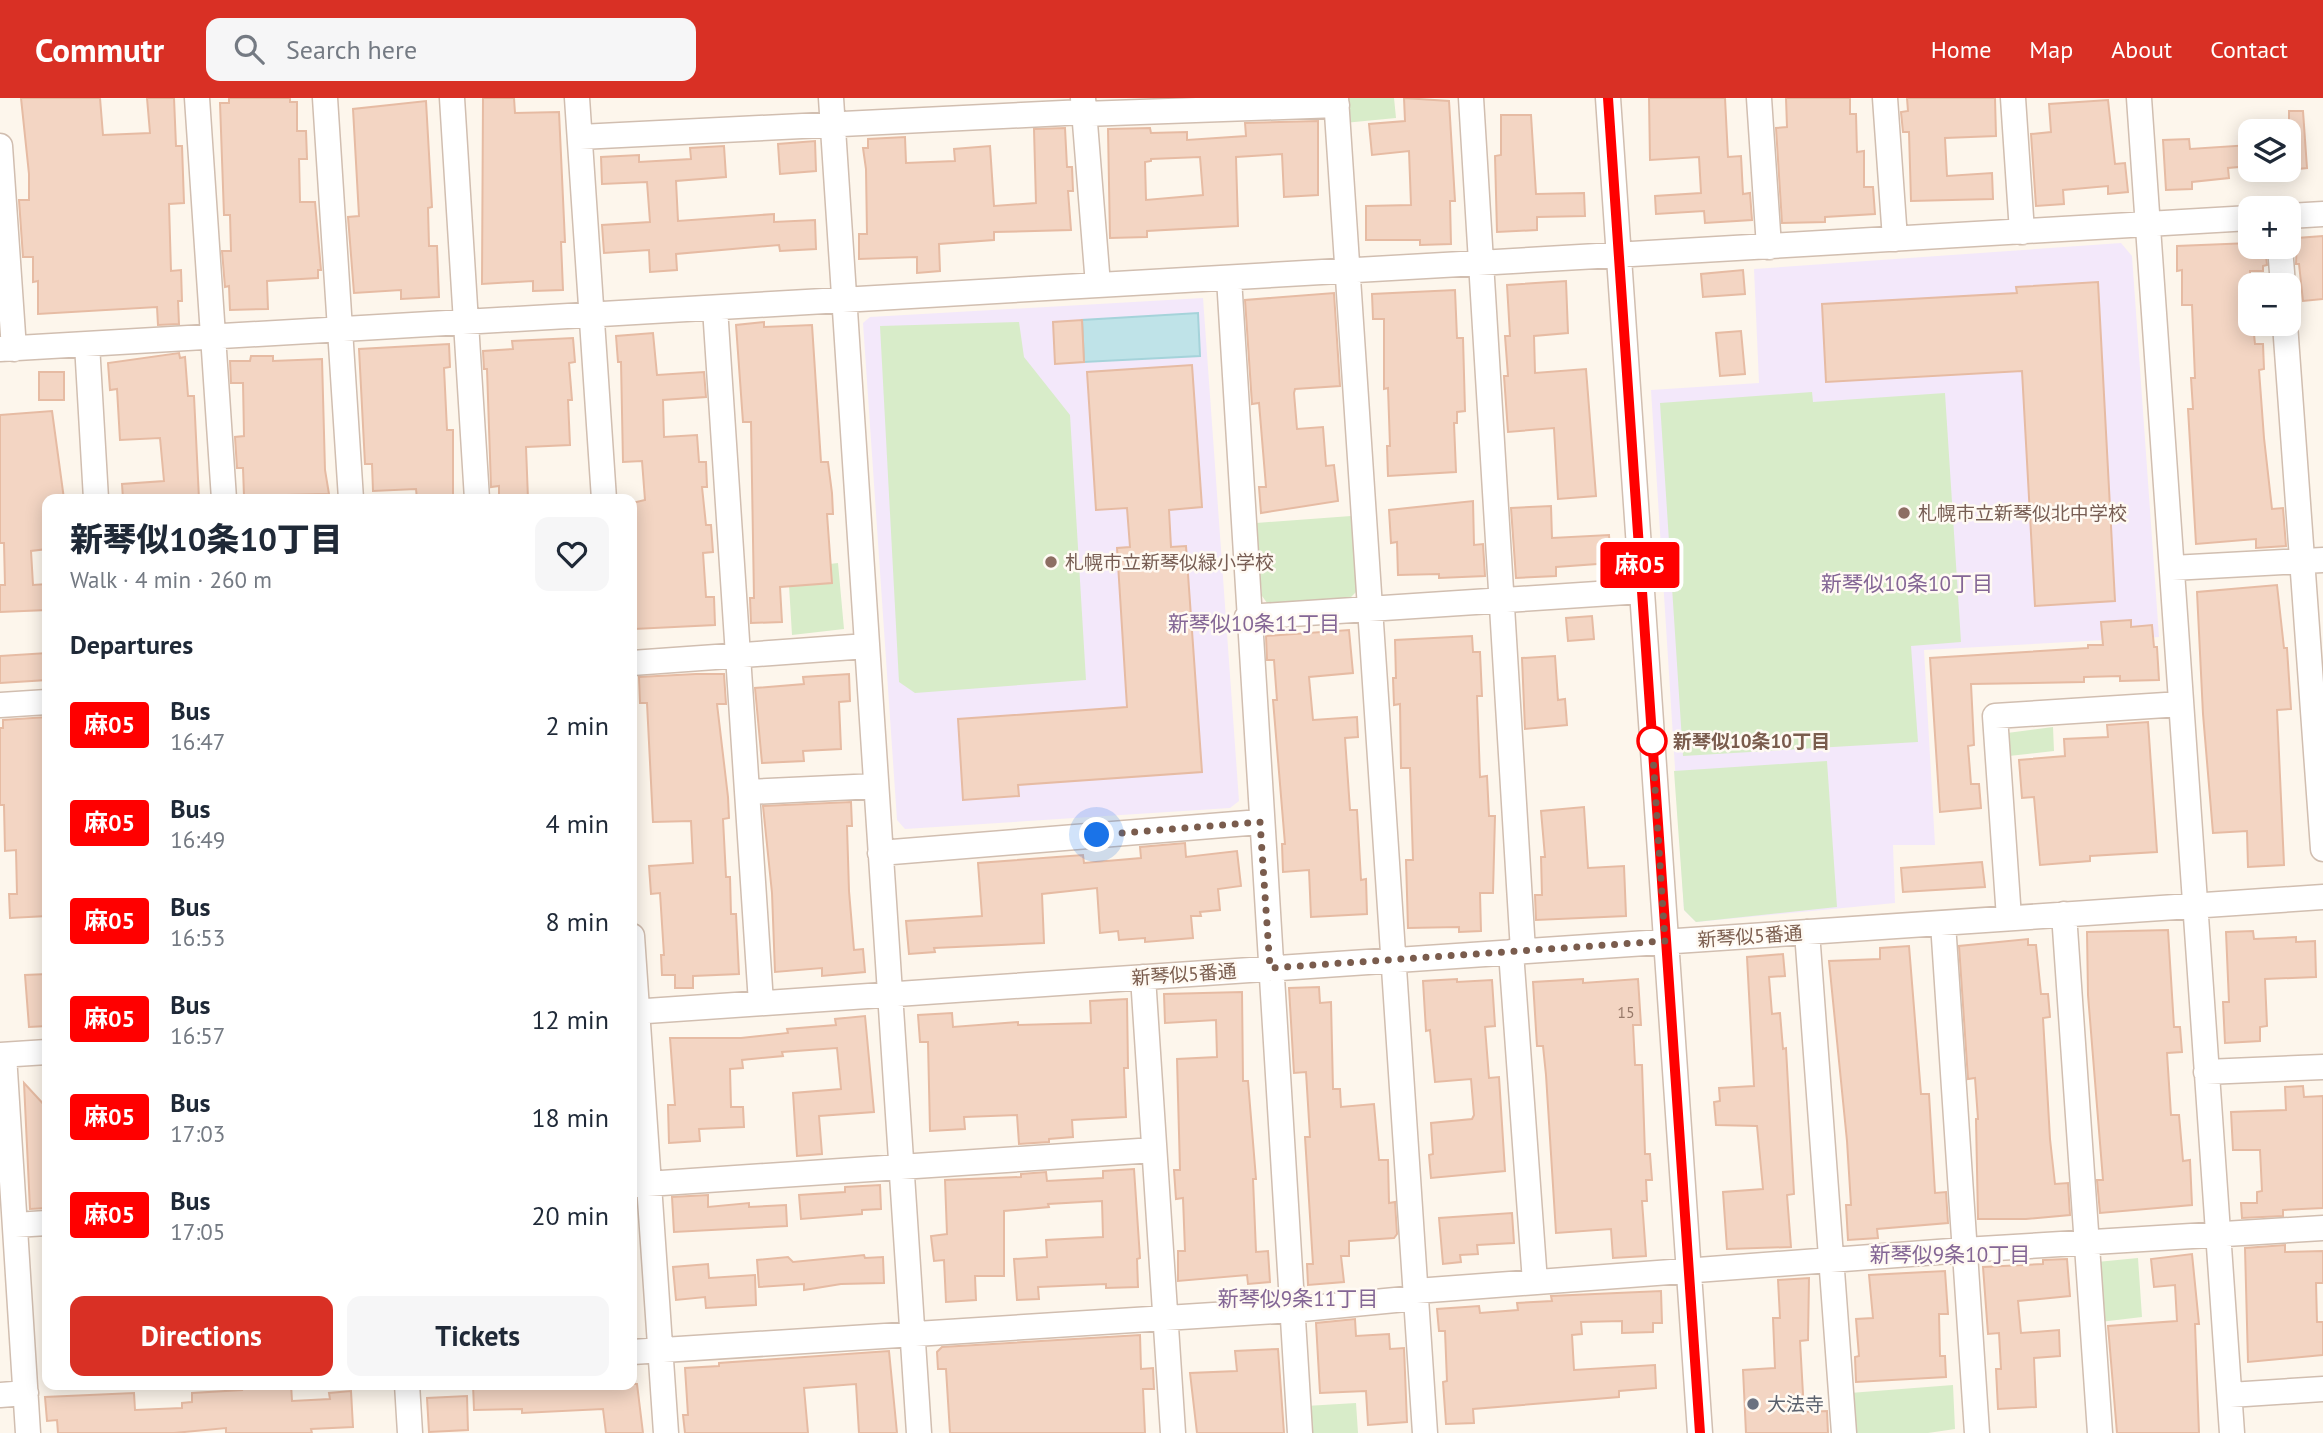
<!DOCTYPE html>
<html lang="en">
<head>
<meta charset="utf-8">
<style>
  body { margin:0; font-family:"PT Sans","Noto Sans JP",sans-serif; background:#f6f6f7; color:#1f2937; height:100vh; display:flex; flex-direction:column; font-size:26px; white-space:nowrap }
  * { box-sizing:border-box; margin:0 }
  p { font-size:23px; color:#747a83 }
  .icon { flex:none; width:38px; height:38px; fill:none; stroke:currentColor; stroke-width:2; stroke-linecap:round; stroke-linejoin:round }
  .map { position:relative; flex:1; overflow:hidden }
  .sheet { position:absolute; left:42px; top:396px; width:595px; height:896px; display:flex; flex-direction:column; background:#fff; border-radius:14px; box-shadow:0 4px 18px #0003 }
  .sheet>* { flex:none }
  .badge { padding:0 14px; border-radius:5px; font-size:24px; line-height:46px }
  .buttons { position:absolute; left:2238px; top:21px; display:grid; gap:14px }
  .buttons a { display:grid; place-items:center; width:63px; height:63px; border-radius:14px; background:#fff; box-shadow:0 4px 18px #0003; font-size:35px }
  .you { position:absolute; width:35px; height:35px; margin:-18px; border:5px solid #fff; border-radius:50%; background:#1a73e8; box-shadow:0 0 0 10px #1a73e833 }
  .map>.badge { position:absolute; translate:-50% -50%; box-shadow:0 0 0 4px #fff }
  h2 { padding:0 28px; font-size:26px; line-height:63px }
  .round { display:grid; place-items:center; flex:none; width:74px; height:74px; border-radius:14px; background:#f6f6f7 }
  .head { display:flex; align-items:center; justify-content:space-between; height:119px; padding:0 28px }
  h1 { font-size:33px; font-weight:800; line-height:52px }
  .action { display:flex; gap:14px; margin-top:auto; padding:14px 28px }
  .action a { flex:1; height:80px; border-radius:14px; background:#d93025; color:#fff; font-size:28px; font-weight:800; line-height:80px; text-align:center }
  .action a+a { background:#f6f6f7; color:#1f2937 }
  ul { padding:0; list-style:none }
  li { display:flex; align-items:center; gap:21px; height:98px; padding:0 28px }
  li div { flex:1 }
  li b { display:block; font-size:26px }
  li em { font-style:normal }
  li .badge { min-width:77px; font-weight:700; text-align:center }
  header { display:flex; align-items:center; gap:42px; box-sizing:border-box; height:98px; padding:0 35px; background:#d93025; color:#fff }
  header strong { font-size:33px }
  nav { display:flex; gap:38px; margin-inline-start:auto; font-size:24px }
  .search { width:490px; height:63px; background:#f6f6f7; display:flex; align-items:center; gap:18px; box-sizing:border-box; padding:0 24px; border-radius:14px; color:#747a83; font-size:26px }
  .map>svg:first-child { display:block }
  .education { fill:#f3e8fa }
  .green { fill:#d8ecc9 }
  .water { fill:#bfe3e8; stroke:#a5d3da; stroke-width:2 }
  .building { fill:#f3d5c3; stroke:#e6bba3; stroke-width:2; fill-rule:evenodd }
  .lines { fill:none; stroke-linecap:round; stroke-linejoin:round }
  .minor-casing { stroke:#d1beb0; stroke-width:27 }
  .minor { stroke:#fff; stroke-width:24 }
  .line-casing { stroke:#fff; stroke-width:16 }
  .line { stroke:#f00; stroke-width:10 }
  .walk { stroke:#7a5c4d; stroke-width:7; stroke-dasharray:0 12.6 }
  .education-dot { fill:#8d6e63; stroke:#fffaf3; stroke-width:2.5 }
  .stop-dot { fill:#fff; stroke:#f00; stroke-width:3.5 }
  .worship-dot { fill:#6b7280; stroke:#fffaf3; stroke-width:2.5 }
  .labels { text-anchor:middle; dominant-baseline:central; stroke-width:5; stroke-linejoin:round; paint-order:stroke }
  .number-label { font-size:16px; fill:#987a6a }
  .education-label { font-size:19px; fill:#785e54; stroke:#fffaf3; text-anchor:start }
  .stop-label { font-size:19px; font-weight:bold; fill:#7a5c4d; stroke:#fffaf3; text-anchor:start }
  .street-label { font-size:19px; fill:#7a5c4d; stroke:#fffaf3 }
  .worship-label { font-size:19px; fill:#5b616d; stroke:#fffaf3; text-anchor:start }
  .neighbourhood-label { font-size:21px; fill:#846695; stroke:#fffaf3 }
</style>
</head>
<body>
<header>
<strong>Commutr</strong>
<div class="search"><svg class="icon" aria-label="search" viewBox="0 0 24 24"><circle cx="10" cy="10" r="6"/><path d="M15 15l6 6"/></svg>Search here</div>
<nav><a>Home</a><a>Map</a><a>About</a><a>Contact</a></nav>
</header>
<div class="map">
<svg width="2323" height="1335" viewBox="0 0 2323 1335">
  <rect width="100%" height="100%" fill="#fdf6ec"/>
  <path class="education" d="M2121,145L2132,158L2159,539L1924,552L1935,747H1893L1895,805L1696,824L1684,812L1651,292L1759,285L1754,171Z
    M1203,200L1239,703L1230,710L905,731L897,722L863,225L870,219Z"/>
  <path class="green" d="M1342,0H1394L1396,20L1344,25Z
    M1019,224L1024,259L1070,317L1086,582L915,595L899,584L880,228Z
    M1812,294L1813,304L1945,295L1961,544L1911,548L1918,644L1683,658L1660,305Z
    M1351,418L1357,493L1350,500L1270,509L1262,498L1256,425Z
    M838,465L844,531L792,537L788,471Z
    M2053,629L2054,653L2009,658L2007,635Z
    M1827,663L1837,809L1696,824L1684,812L1674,673Z
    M2138,1160L2142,1219L2100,1224L2097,1164Z
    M1953,1287L1955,1331L1928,1335H1854L1850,1295Z
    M1356,1305L1358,1335H1308L1306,1308Z"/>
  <path class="water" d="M1198,215L1200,258L1084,264L1082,222Z"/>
  <path class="building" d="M21,0H100L103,37L150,35L147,0H174L176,48H182L184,105L169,106L171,173L181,172L182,203H178L179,226L158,227L157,209L38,216V183L33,184V159H23L19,102H29V76Z
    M229,0H290V4H297V33H306L307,61H299L300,104H315L321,172H318V180L267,183L268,211L230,212L229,188L225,189L222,153H231L230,117H224L220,5H229Z
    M483,0H514L515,15L559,14L565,144H561L563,192L533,193V183L482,186Z
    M1404,0L1449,3L1455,103H1450L1451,146L1420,147V142H1366V108L1411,107L1409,53L1372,57L1369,26L1405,23Z
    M1649,0H1725L1728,59L1741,58L1743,96L1750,95L1752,122L1705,125L1704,113L1656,116L1655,98L1701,95L1699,59L1650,62Z
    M1786,0H1850V16H1856L1857,54L1864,53V89H1873L1875,116L1825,119V124L1782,125L1776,30L1787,29Z
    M1907,0H1995L1996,38L1945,40L1947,78L1992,75L1993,101L1911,103L1909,34H1903L1901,14L1908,13Z
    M2108,2L2115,66L2125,65L2128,94L2108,96V88L2063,92L2064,106L2036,108L2031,36L2051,34L2049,6Z
    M426,3L432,109L428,110L429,148H437L439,199L401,201V192L354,195L348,119L359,118L353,11Z
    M2289,13H2303L2307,70L2289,72Z
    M1501,17H1531L1536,96L1584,95L1585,118L1537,119V132L1497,134L1495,58L1501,57Z
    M1318,23V97L1284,99L1282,56L1236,59L1238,128L1147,133V139L1110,140L1108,31L1150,30L1151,35L1187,34V42L1246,38L1245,25ZM1200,59L1203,97L1146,102L1145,64L1151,63V61Z
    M1065,30L1067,69H1072L1073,93H1068L1071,132L994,134V142L939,146L940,173L917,175V159L859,161V136H867L866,71L863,50H868V41L905,39L906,65L955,63L954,51L990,48L994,108L1036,105L1034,31Z
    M2189,41L2190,51L2250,47V68L2228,70L2229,80L2192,84V91L2166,92L2163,42Z
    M815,43L816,73L780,76L778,46Z
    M724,48L726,79L676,83L678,123L774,116V124L815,122L816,151L780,153L779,147L676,156L677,172L650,174L649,152L604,155L602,127L650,124L647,84L602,86L601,59L639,57V64L691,61L690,50Z
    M2323,138V201L2303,203L2299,166H2296L2297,140Z
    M2250,145V149H2265L2267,167L2263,168V173H2250V226H2253L2255,246H2263L2264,271L2259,272L2264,340L2272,411L2283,410L2286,448L2256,450V441L2196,446L2188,311H2193L2191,280H2195L2192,207H2182V172L2177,173V148Z
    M1743,172L1745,196L1703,199L1701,176Z
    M1566,183L1568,235L1534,238L1535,275L1586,271L1596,398L1558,401L1554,330L1508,334L1504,278H1508L1505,238H1510L1507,187Z
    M2098,184L2115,503L2035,508L2022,273L1826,284L1822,206L2017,195L2016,189Z
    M1455,192L1457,240H1463L1465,313L1457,314V325H1454L1456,374L1388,378L1387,348H1390L1388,290L1384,291V221H1373L1372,196Z
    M1334,195L1340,288L1295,291L1294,295L1297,331L1323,329L1326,368L1334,367L1338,403L1261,415L1259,389H1266L1259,305L1252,306L1245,202Z
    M1082,222L1084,264L1055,266L1053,224Z
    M764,224V229L812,227L821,364H828L832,395L833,416H827L832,485L780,489L782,524L751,525L750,500H754L751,324H743L736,227Z
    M1741,233L1745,276L1720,278L1716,235Z
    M653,235L657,277L704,274L706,299L663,302L664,339L697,337L699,364H706L707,389H702L706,427H711L713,454L703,455L706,499H714L715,527L634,531L632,405L645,402L642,363L623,364L621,264H618L616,238Z
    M573,240L575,264L569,265L572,302H568L570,347L526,349L528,401H499V388L491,389L487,271H484L483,253L513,251L512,243Z
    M449,246L450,269L444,270L447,332H453V401H417L416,391L373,393L372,366H365L359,251Z
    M179,255L180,260L185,259L188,298H194L199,401H123L122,386L164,383L160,340L120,342L117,291L110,292L108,265Z
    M251,258H273V263L322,261L325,372L329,396L244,398L243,370H237L235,339L244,338L243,285H231L230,263H250Z
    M1192,267L1202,409L1169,412L1171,449L1186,448L1202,674L1018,687L1019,698L963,702L958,621L1127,609L1117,450L1130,449L1127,410L1096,412L1087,274Z
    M39,274H64V302H39Z
    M52,313L64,401H47V451L31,453L33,487L47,486V512L0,514V487H5L4,445H0V317Z
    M1473,403L1474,447L1483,446L1485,478L1439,480V476L1398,477L1397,444L1391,445L1389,412Z
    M1551,408L1552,440L1609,437L1611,465L1556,469V478L1516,480L1511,410Z
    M2277,487L2284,550H2287L2291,611L2277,612L2284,767L2248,769L2247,733L2213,735L2203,616L2197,494Z
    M1592,518L1594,541L1568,543L1566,520Z
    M2131,522V529L2152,527L2154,549H2157L2159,582L2120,583V578L2084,579V584L1971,586L1974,647L1968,648L1971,686H1979L1981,710L1940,714L1930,560L2088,550V547H2103L2101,524Z
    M1349,532L1353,575L1309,579L1313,622L1357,619L1358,639L1345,640L1350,712H1357L1361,782L1366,781L1367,816L1311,819L1309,772L1283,774L1282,746H1285L1273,602H1277L1274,562H1267L1266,538Z
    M1472,538L1473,554H1480L1482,598H1477L1480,679L1487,678L1489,718H1495L1493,795H1480L1481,833L1459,834V829L1408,830L1406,762H1413L1410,670H1401L1400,606L1394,607L1393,580H1396L1395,542Z
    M47,555V582L0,585V558Z
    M1555,558L1558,602L1565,601L1567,627L1525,631L1522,560Z
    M696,576H724L726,606H717L728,699L729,720L723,721L726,779H730L731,816H736L739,876L693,878V890H675V877H662L661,857H664L660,795L651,796L649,768L693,765L691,723L653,724L647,605H640L639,579Z
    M849,576L850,603L839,604L841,651L803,653L804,663L762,665L755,590L804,586L803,579Z
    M47,619V818L10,820L9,796H17L16,752L5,753L4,707H0V630H3V622Z
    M2148,624L2157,754L2090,758V763L2040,767L2034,699L2022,700L2019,662L2065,658L2064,641L2108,639L2107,627Z
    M851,704L852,728H847L849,793L854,852L863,851L865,874L822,878V870L775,874L772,795L763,708Z
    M1584,709L1588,770L1624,768L1626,818L1536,822L1535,797H1542L1541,759H1545L1541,713Z
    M1185,745L1186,759L1237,753L1241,788L1218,791L1220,812L1200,814L1201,818H1191L1193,840L1145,844V840L1119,842L1118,833L1100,835L1097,790L1042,796L1044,845L934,850L935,854L909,856L906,823L982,818L978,765L1083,757L1084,765L1141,760L1140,749Z
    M1982,764L1985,789L1903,794L1901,770Z
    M2168,832L2174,929H2180L2182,954L2167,955L2171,1017H2179L2183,1063L2190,1062L2192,1107L2100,1115L2097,1082H2103L2088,897L2087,834Z
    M2253,833L2254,841L2296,839V844L2315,843L2316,879L2265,881L2267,928L2260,929V943L2225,945L2223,904H2229L2226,834Z
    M2028,841V847H2036L2041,896H2048L2050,919L2043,920L2050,1041L2055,1086L2068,1085L2070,1117L2026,1121H1978L1976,1021H1978L1975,980L1968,981L1959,848Z
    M1909,848L1921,996H1929L1935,1095L1946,1094L1948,1125L1877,1131L1878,1140L1848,1142L1846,1107H1851L1847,1043L1829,863L1880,861V850Z
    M1783,856L1785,878L1769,879L1772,916L1780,915L1783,951L1786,950L1794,1096L1787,1097L1791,1149L1727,1151L1723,1094L1763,1091L1757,1028L1716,1027L1714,1004L1720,1003L1719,990L1754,988L1747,859Z
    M47,876V928L29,929L25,877Z
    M1457,881V884L1492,882L1495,928L1485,929L1489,980L1499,979L1505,1073L1431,1080L1429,1057L1433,1056L1431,1025L1472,1021L1474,1017L1471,981L1435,984L1430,932L1426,933L1423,883Z
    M1583,881V885L1638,881L1641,927H1633L1635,967H1642L1645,1056H1650L1652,1082H1646L1647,1103H1642L1646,1158L1613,1160L1611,1131L1556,1135L1546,977L1543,948H1537L1533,884Z
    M1319,889L1320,905L1331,904L1333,991H1340L1341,1009L1374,1006L1379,1062H1388L1389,1105L1395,1104L1397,1136L1394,1140L1349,1143V1158H1341L1344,1184L1308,1187L1307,1166H1313L1305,1039H1310L1306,974L1294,975L1289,890Z
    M1242,894L1243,983H1248L1256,1081H1253L1256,1154L1268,1153L1270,1184L1248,1186L1247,1177L1178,1183V1153H1185L1183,1100L1176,1101L1174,1072H1180L1177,961L1217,959L1216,922L1165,925L1164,896Z
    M1127,901L1128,970H1124L1126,1019L1072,1022L1073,1039L1049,1041V1044L1019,1046L1017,1017L964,1019L965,1031L930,1033L928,944H920L918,917L952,915L953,929L1018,924V927L1091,925L1090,903Z
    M865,918L874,1014L819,1018L822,1056L797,1058L793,995L841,991L837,950L782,954L783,958L742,962L743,970L730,971L731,1009H743L744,1029L699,1031L700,1043L669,1045L668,1007H675L670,940H741L788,935L787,931L836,927L835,921Z
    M24,985L47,1010V1110L30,1111Z
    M2303,988L2304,999L2323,998V1110L2283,1112V1118L2242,1120L2241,1105H2257V1094L2262,1093L2260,1052H2233L2231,1014L2286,1012L2285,989Z
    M1134,1071L1140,1160L1137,1161L1138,1189L1106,1190V1186L1038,1189L1039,1201L1017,1202L1014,1161L1047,1159L1046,1142L1103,1139L1102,1103L1048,1106L1049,1109L1004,1113V1178H975L976,1202L946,1204L944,1162L934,1163L931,1138L947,1136L945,1082L1021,1079V1076L1046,1074L1047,1083L1103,1080V1073Z
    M880,1087L881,1111L862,1112V1116L801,1121L799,1097L845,1094V1089Z
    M708,1097V1109L749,1105V1109L786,1107L787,1128L674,1134L672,1099Z
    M1512,1115L1514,1145L1477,1147L1478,1156L1460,1157L1461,1164L1443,1166L1439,1120Z
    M2285,1147V1154L2323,1153V1185H2316L2317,1224H2323V1257L2248,1264L2245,1150Z
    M2192,1156L2199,1226H2195L2199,1335H2117L2108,1228L2177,1223L2175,1187L2154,1189L2151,1161Z
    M864,1157L865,1160L883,1159L884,1185L841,1186L804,1192V1186L759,1189L757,1162L788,1159L793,1164Z
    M2067,1161L2070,1198L2018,1203L2021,1235L2059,1232L2060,1258L2034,1260L2036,1309L1998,1311L1996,1271H2001L1999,1235L1988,1236L1983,1169L2043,1166V1162Z
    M708,1166L709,1180L755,1177L756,1207L706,1210L705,1199L676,1202L673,1169Z
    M1945,1173L1948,1216H1939L1940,1258H1945L1946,1279L1856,1284L1855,1259L1859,1258L1856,1221L1873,1220L1869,1177Z
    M1809,1180L1808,1242L1800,1243L1804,1314L1827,1313L1828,1335H1746L1743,1272L1775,1270L1773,1220H1780L1778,1182Z
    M1661,1193L1662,1225H1653V1234L1622,1235V1223L1581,1224L1582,1236L1572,1237L1574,1272L1655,1267L1656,1290L1619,1293V1299L1473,1311L1474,1325L1446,1326L1443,1284L1447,1283L1445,1233H1439L1437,1211L1479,1208L1480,1215L1518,1212L1517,1205L1552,1203L1551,1198Z
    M1355,1221L1356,1238L1389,1236L1390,1251L1404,1250L1407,1324L1368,1327L1366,1293L1320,1295L1316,1225Z
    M1140,1237L1141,1271L1153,1270L1154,1291H1143L1145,1335H950L946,1271H938L937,1254L942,1249Z
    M1278,1251L1284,1335H1197L1190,1275L1237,1273L1235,1253Z
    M889,1253L897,1335H859L856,1286L804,1290L808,1335H685L683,1317H688L685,1270L719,1268V1265Z
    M241,1286H291L292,1303L330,1301L329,1295L351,1293L353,1329L311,1331L312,1335H226V1330L174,1335H58L57,1322L47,1323L45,1299L134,1295L135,1312L182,1310V1305L192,1304V1295L242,1292Z
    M473,1286H637L643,1335H606L603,1311L522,1315V1311L474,1312Z
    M467,1298L468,1332L429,1334L427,1300Z"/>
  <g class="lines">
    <defs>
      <path id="minor" d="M197,0L224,401
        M325,0L351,401
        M452,0L477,401
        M577,0L604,401
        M831,0L919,1335
        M1083,0L1098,187
        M1336,0L1425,1335
        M1471,0L1523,853
        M1608,0L1700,1335
        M1759,0L1769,149
        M1885,0L1895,141
        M2013,0L2022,134
        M2139,0L2232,1335
        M1084,16L1337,7
        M580,39L1084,14
        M0,48L14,251
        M2289,118L2323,116
        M2280,149L2283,187
        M1229,180L1300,1335
        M715,210L761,905
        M2285,226L2323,751
        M87,246L96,401
        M0,251L2250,120
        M2172,470L2323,462
        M1247,519L1642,493
        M632,565L867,548
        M0,607L47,604
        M749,694L876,688
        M880,755L1260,724
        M2064,816L2100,1335
        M2009,820L1995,618L2181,606
        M1943,825L1977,1335
        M1807,834L1844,1335
        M632,838L666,1335
        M1511,854L1535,1184
        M1143,879L1173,1335
        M632,914L2323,799
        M0,957L47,954
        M4,957L28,1335
        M2206,974L2323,969
        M632,1087L1154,1052
        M15,1127L47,1125
        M1416,1193L1964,1152L2323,1130
        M632,1254L1292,1212L1416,1200
        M407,1286L410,1335
        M0,1297L26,1295
        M2230,1297L2323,1291"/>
    </defs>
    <use href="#minor" class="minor-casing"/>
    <use href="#minor" class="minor"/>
  </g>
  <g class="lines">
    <defs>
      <path id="line" d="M1608,0L1700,1335"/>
    </defs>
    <use href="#line" class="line-casing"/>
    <use href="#line" class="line"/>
    <path class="walk" d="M1097,737L1260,724L1270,870L1665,843L1652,643"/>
  </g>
  <g class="education-dot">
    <circle cx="1904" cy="415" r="7"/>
    <circle cx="1051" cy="464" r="7"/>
  </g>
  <circle class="stop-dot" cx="1652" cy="643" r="14"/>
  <circle class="worship-dot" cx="1753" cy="1306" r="7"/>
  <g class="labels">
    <g class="number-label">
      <text x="1626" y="914">15</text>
    </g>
    <g class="education-label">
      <text x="1918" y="415">札幌市立新琴似北中学校</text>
      <text x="1065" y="464">札幌市立新琴似緑小学校</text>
    </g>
    <g class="stop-label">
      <text x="1673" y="643">新琴似10条10丁目</text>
    </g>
    <g class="street-label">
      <text transform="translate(1750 838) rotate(-4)">新琴似5番通</text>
      <text transform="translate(1184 876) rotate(-4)">新琴似5番通</text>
    </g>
    <g class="worship-label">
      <text x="1767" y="1306">大法寺</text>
    </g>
    <g class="neighbourhood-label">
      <text x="1907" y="485">新琴似10条10丁目</text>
      <text x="1254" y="525">新琴似10条11丁目</text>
      <text x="1950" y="1156">新琴似9条10丁目</text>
      <text x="1298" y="1200">新琴似9条11丁目</text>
    </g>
  </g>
</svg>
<div class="buttons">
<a><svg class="icon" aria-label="layers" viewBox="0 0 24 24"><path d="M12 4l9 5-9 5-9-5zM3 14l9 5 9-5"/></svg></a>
<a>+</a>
<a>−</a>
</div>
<div class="you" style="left:1097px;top:737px"></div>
<b class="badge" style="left:1640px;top:467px;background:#f00;color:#fff">麻05</b>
<section class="sheet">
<div class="head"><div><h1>新琴似10条10丁目</h1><p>Walk · 4 min · 260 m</p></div><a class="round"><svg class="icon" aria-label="heart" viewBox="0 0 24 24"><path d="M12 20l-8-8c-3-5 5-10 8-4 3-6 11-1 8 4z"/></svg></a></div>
<h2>Departures</h2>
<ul>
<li><span class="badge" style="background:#f00;color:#fff">麻05</span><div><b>Bus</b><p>16:47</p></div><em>2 min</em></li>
<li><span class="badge" style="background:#f00;color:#fff">麻05</span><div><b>Bus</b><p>16:49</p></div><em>4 min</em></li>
<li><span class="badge" style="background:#f00;color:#fff">麻05</span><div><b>Bus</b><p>16:53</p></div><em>8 min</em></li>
<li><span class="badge" style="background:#f00;color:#fff">麻05</span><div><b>Bus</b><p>16:57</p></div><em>12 min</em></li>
<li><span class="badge" style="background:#f00;color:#fff">麻05</span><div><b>Bus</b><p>17:03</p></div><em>18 min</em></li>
<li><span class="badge" style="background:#f00;color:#fff">麻05</span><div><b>Bus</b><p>17:05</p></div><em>20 min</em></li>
</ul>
<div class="action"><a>Directions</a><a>Tickets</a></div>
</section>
</div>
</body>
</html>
